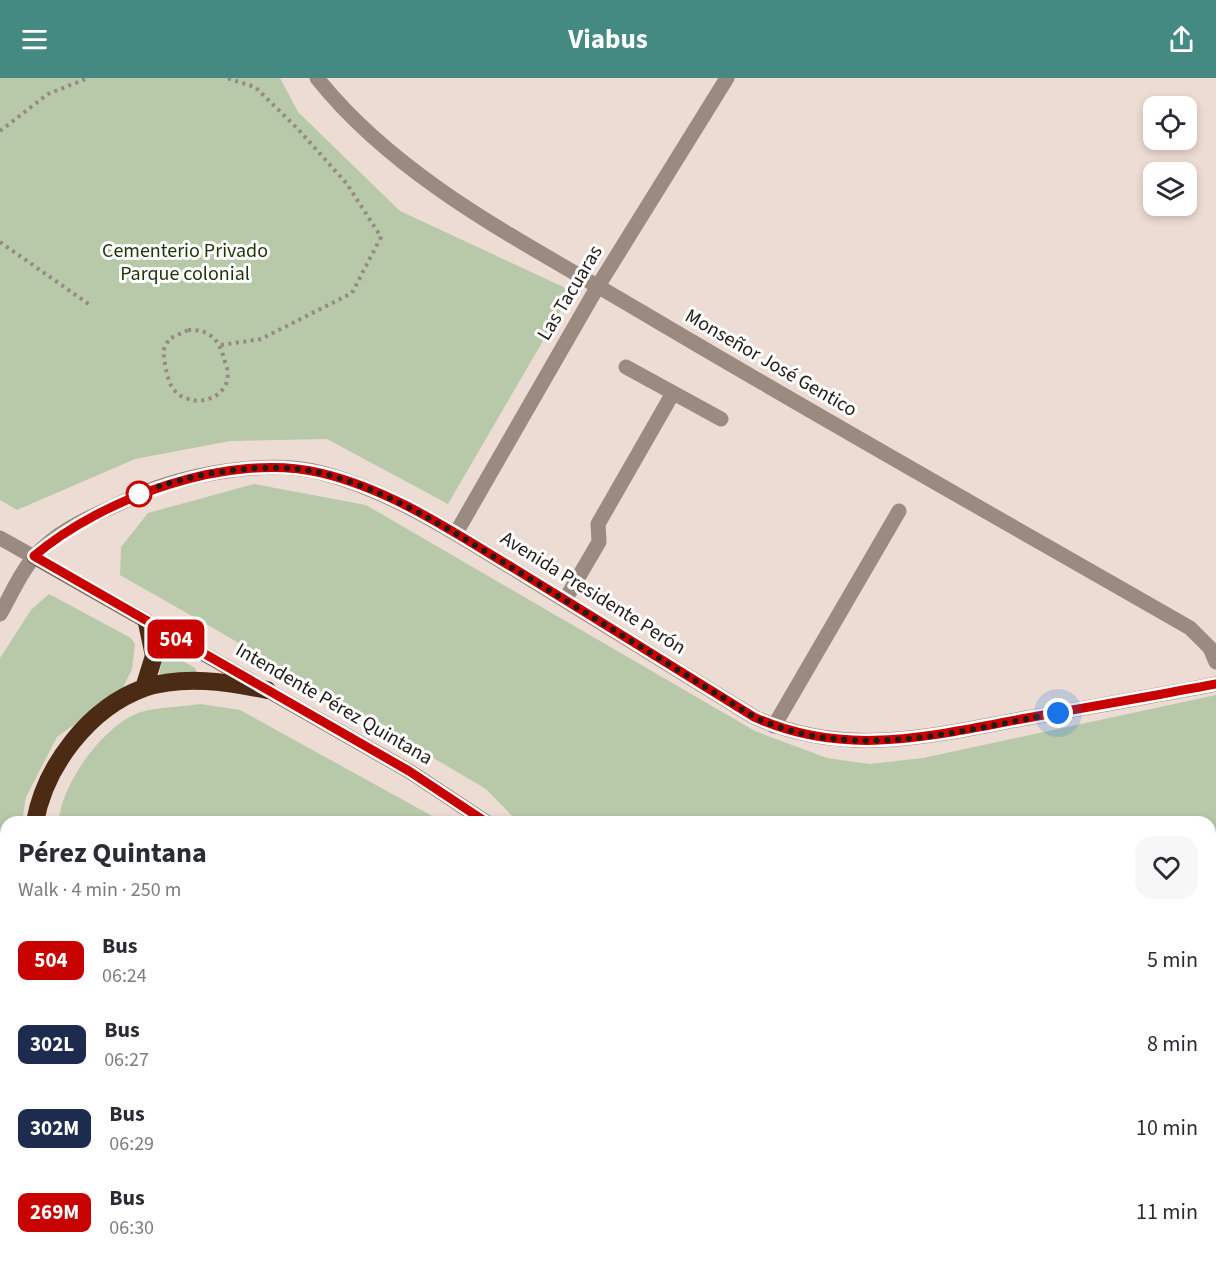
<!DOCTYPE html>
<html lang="en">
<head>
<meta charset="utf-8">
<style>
  body { margin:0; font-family:"Source Sans 3",sans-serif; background:#f7f7f7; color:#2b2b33; height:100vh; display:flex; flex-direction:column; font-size:22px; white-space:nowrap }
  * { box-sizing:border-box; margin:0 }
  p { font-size:20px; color:#7c7c81 }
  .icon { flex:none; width:33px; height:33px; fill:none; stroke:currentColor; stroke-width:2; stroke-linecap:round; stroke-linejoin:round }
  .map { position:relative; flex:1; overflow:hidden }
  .side { position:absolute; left:0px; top:738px; width:1216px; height:450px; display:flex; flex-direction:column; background:#fff; border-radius:18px 18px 0 0; box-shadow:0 3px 9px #0003 }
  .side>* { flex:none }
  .badge { padding:0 12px; border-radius:9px; font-size:21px; line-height:39px }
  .fabs { position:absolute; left:1143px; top:18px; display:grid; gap:12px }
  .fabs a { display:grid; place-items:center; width:54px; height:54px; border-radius:12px; background:#fff; box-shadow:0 3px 9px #0003; font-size:30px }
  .you { position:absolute; width:30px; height:30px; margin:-15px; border:4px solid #fff; border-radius:50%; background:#1a73e8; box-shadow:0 0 0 9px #1a73e833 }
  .map>.badge { position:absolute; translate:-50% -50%; box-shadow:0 0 0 3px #fff }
  .round { display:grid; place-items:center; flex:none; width:63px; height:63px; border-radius:18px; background:#f7f7f7 }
  .headline { display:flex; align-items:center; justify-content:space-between; height:102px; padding:0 18px }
  h1 { font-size:28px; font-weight:700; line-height:45px }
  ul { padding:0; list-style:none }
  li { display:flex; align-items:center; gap:18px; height:84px; padding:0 18px }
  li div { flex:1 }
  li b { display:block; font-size:22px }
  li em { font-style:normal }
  li .badge { min-width:66px; font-weight:700; text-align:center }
  header { display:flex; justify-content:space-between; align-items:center; height:78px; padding:0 18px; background:#448a82; color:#fff; font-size:27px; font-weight:700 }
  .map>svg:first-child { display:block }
  .green { fill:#b7c9a9 }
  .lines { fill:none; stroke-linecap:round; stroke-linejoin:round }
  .stream { stroke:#85abc9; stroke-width:8 }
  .path { stroke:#958983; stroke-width:4; stroke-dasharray:3 4.5; stroke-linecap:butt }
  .service { stroke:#9b8a7f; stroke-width:15 }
  .minor { stroke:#9b8a7f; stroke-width:15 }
  .tertiary { stroke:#9b8a7f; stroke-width:15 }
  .secondary { stroke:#7a6051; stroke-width:15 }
  .motorway { stroke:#4c2b14; stroke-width:18 }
  .line-casing { stroke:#fff; stroke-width:14 }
  .line { stroke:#c70201; stroke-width:9 }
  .walk { stroke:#221c19; stroke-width:6; stroke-dasharray:0 10.8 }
  .stop-dot { fill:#fff; stroke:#c70201; stroke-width:3 }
  .labels { text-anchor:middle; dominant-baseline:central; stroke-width:6; stroke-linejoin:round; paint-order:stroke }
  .park-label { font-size:20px; fill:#1e3308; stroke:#fff }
  .street-label { font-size:20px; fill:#221c19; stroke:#fff }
</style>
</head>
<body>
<header><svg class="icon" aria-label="menu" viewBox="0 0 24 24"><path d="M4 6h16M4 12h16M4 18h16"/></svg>Viabus<svg class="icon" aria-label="share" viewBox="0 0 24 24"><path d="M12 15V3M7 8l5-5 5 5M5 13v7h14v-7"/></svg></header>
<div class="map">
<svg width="1216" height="1188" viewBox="0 0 1216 1188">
  <rect width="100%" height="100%" fill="#eddcd3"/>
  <path class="green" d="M0,0H280L298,34L400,133L572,213L448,426L327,361L230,363L135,381L17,432L0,422Z
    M254,406L366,427L755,653L827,680L869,686L923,680L1216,617V1188H958L952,1182H1210V744H518L486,711L220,554L120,497L121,469L148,435Z
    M49,516L131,560L135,566L132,591L122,612L57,659L26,719L22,744H6V1027L0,1028V580L31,532Z
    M164,575H169L195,590L197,595L158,601Z
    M200,626L240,632L443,744H59C60,707 105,645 141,634C159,629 181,629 200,626Z
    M400,1182H883L889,1188H437Z"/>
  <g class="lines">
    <path class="stream" d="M1210,942L1216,941
      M1148,1182L1152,1188
      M1210,1182H1216"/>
    <path class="path" d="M0,53L48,16L88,0
      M0,164L90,227
      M188,252C211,251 220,263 225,284C228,292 229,298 226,306C216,327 184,328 172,309C166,299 165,284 163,273L169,261Z
      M221,267L261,261L352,215L381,159L347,106L297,50L255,9L227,0"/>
    <path class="service" d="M626,289L721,341
      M565,522L599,464L598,446L673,315
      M774,648L899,433"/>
    <path class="minor" d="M317,0C400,104 528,166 640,233C822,341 1007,445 1190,550L1210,570L1216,584
      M456,455L598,208L727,0
      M0,460L34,479"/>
    <path class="tertiary" d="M0,536C11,518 20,494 35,478C59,451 95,437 127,422C179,397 265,380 322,395C394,414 456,456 519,494C598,542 676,591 754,639C846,681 933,657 1027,640C1090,629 1153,618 1216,606"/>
    <path class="secondary" d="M34,479L409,693L486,744
      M923,1182L929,1188"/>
    <path class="motorway" d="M144,610L154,578L147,545
      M35,744C45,688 89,630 144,610C183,597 228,604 267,612
      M1210,776L1216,774
      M1210,876L1216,875
      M0,1080L6,1078
      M16,1188L39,1182
      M174,1188L272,1186L339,1188"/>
  </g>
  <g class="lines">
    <defs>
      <path id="line" d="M486,744L409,693L34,478C102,420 230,373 321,395C392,412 453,454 515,491C595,540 675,590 754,639C846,681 933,657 1027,640C1090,629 1153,618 1216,606"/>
    </defs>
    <use href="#line" class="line-casing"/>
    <use href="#line" class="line"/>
    <path class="walk" d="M139,416C187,395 270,382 321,395C394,414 456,456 519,494C598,542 676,591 754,639C853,685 956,653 1058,635"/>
  </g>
  <circle class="stop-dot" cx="139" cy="416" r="12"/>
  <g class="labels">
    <g class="park-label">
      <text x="185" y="173">Cementerio Privado<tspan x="185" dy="23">Parque colonial</tspan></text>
    </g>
    <g class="street-label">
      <text transform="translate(570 215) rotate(-59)">Las Tacuaras</text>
      <text transform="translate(771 285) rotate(30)">Monseñor José Gentico</text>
      <text transform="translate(593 515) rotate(32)">Avenida Presidente Perón</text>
      <text transform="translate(334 626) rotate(30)">Intendente Pérez Quintana</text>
    </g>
  </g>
</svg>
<div class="fabs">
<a><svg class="icon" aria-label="locate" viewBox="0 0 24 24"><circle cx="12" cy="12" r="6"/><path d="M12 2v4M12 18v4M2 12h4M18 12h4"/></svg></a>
<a><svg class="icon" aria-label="layers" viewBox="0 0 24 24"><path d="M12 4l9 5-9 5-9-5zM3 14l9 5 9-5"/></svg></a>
</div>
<div class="you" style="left:1058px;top:635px"></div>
<b class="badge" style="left:176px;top:561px;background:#c70201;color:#fff">504</b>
<section class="side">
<div class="headline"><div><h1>Pérez Quintana</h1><p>Walk · 4 min · 250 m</p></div><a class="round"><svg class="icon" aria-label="heart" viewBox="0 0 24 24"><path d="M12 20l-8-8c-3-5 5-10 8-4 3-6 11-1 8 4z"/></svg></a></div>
<ul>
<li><span class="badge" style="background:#c70201;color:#fff">504</span><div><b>Bus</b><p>06:24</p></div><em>5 min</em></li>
<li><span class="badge" style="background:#1d2b4f;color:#fff">302L</span><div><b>Bus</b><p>06:27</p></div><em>8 min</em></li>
<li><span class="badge" style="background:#1d2b4f;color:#fff">302M</span><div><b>Bus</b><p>06:29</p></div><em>10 min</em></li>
<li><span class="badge" style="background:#c70201;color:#fff">269M</span><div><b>Bus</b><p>06:30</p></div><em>11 min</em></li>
</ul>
</section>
</div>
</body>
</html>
